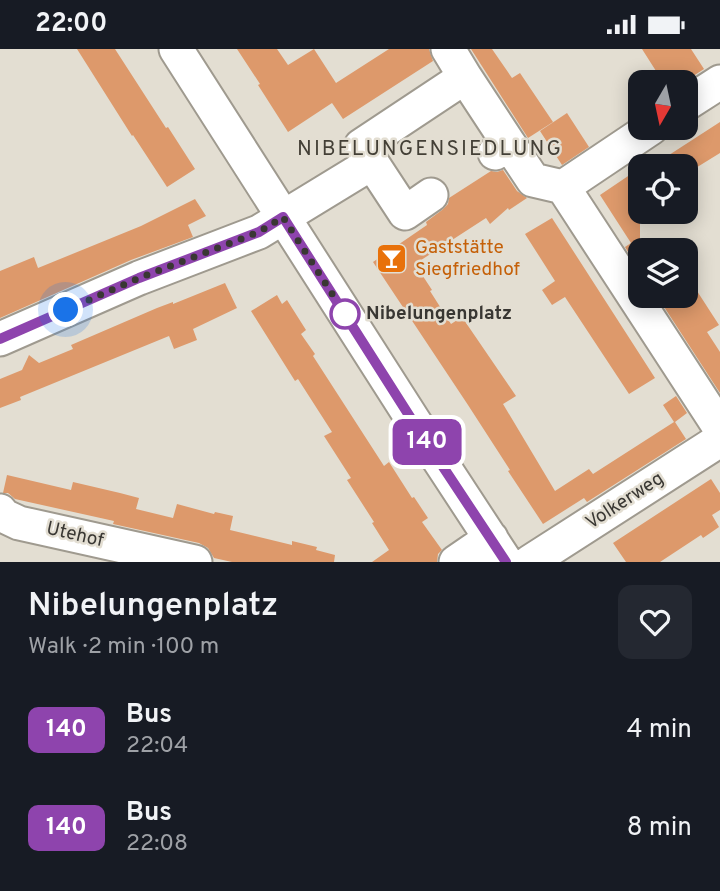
<!DOCTYPE html>
<html lang="en">
<head>
<meta charset="utf-8">
<style>
  body { margin:0; font-family:Overpass,sans-serif; background:#242831; color:#f1f3f6; height:100vh; display:flex; flex-direction:column; font-size:26px; white-space:nowrap }
  * { box-sizing:border-box; margin:0 }
  p { font-size:23px; color:#9ea1a6 }
  .icon { flex:none; width:38px; height:38px; fill:none; stroke:currentColor; stroke-width:2; stroke-linecap:round; stroke-linejoin:round }
  .map { position:relative; height:513px; overflow:hidden }
  .side { display:flex; flex-direction:column; background:#171b24; flex:1 }
  .side>* { flex:none }
  .badge { padding:0 14px; border-radius:10px; font-size:24px; line-height:46px }
  .needle { width:46px; rotate:189deg }
  .buttons { position:absolute; left:628px; top:21px; display:grid; gap:14px }
  .buttons a { display:grid; place-items:center; width:70px; height:70px; border-radius:14px; background:#171b24; box-shadow:0 4px 18px #0003; font-size:35px }
  .you { position:absolute; width:35px; height:35px; margin:-18px; border:5px solid #fff; border-radius:50%; background:#1a73e8; box-shadow:0 0 0 10px #1a73e833 }
  .map>.badge { position:absolute; translate:-50% -50%; box-shadow:0 0 0 4px #fff }
  .round { display:grid; place-items:center; flex:none; width:74px; height:74px; border-radius:14px; background:#242831 }
  .head { display:flex; align-items:center; justify-content:space-between; height:119px; padding:0 28px }
  h1 { font-size:33px; font-weight:600; line-height:52px }
  ul { padding:0; list-style:none }
  li { display:flex; align-items:center; gap:21px; height:98px; padding:0 28px }
  li div { flex:1 }
  li b { display:block; font-size:26px }
  li em { font-style:normal }
  li .badge { min-width:77px; font-weight:700; text-align:center }
  .status { display:flex; justify-content:space-between; align-items:center; height:49px; padding:0 35px; background:#171b24; direction:ltr }
  .status svg { height:19px; fill:currentColor }
  .map>svg:first-child { display:block }
  .building { fill:#dd996b }
  .lines { fill:none; stroke-linecap:round; stroke-linejoin:round }
  .minor-casing { stroke:#9f9a8f; stroke-width:37 }
  .minor { stroke:#fff; stroke-width:33 }
  .line-casing { stroke:#fff; stroke-width:16 }
  .line { stroke:#8e44ad; stroke-width:10 }
  .walk { stroke:#393733; stroke-width:7; stroke-dasharray:0 12.6 }
  .stop-dot { fill:#fff; stroke:#8e44ad; stroke-width:3.5 }
  .labels { text-anchor:middle; dominant-baseline:central; stroke-width:5; stroke-linejoin:round; paint-order:stroke }
  .food-label { font-size:19px; fill:#c56008; stroke:#e3ded2; text-anchor:start }
  .stop-label { font-size:19px; font-weight:bold; fill:#393733; stroke:#e3ded2; text-anchor:start }
  .street-label { font-size:19px; fill:#393733; stroke:#e3ded2 }
  .neighbourhood-label { font-size:21px; letter-spacing:2px; fill:#433f36; stroke:#e3ded2 }
</style>
</head>
<body>
<div class="status"><b>22:00</b><svg viewBox="0 0 49 12"><path d="M0 12V9h3v3zM5 12V6h3v6zM10 12V3h3v9zM15 12V0h3v12zM26 1h20v11H26zM47 4h2v5h-2z"/></svg></div>
<div class="map">
<svg width="720" height="513" viewBox="0 0 720 513">
  <rect width="100%" height="100%" fill="#e3ded2"/>
  <path class="building" d="M77,0H115L166,79L168,78L195,120L167,138L133,86L132,87Z
    M237,0H277L288,16L314,0L336,34L389,0H429L433,12L343,70L332,54L288,83L258,36L260,35Z
    M471,0H492L512,29L520,24L553,73L528,89Z
    M642,0H691L704,20L684,33H663Z
    M567,64L589,98L562,116L540,82Z
    M720,73V104L686,125V117H652Z
    M640,119V222L625,198L631,194L600,146Z
    M503,121L517,142L527,149L509,161L508,159L490,175L486,169L415,215L432,241L430,242L451,275L462,268L516,347L503,355L555,442L589,420L593,425L674,373L663,356L676,347L687,364L675,373L686,390L587,453L584,449L543,475L508,422L510,421L468,356L373,213L427,176L426,173L442,161L448,155L449,149L491,122L497,123Z
    M195,150L206,167L188,176L193,188L131,211L0,269V222L34,208L38,219L141,177Z
    M552,169L655,329L629,345L565,248L552,256L542,241L555,232L525,185Z
    M686,225L719,276L707,283L720,303V344L657,247H686Z
    M225,234L237,259L193,280L197,291L174,300L169,287L20,348L21,351L0,359V330L22,321L29,306L39,314L73,300L71,296L157,259L173,253V255Z
    M277,246L282,255L287,251L306,281L301,285L315,305L313,307L384,417L389,413L412,449L414,448L428,469L422,473L442,501L438,505L437,513H372L389,501L372,474L374,473L347,431L351,429L324,387L332,383L298,330L295,332L251,262Z
    M7,426L71,441L73,433L120,444L139,449L136,460L173,469L177,455L214,465L215,463L233,467L230,481L292,496V492L317,498L316,501L335,506L334,513H232L214,509L208,499L199,494L113,475L114,472L15,450L8,444H3Z
    M711,430L720,444V461L712,466L719,478L703,489L701,486L660,513H626L613,494Z"/>
  <g class="lines">
    <defs>
      <path id="minor" d="M176,0L413,371L506,513
        M448,0L465,28
        M686,55L720,33
        M509,95L533,131L563,138L720,379
        M563,138L651,79
        M431,146L405,164L361,97L465,28L509,95L495,104
        M0,290L139,229L259,183L372,114
        M0,462L4,467L19,474L195,513
        M456,513L491,489
        M530,513L720,391"/>
    </defs>
    <use href="#minor" class="minor-casing"/>
    <use href="#minor" class="minor"/>
  </g>
  <g class="lines">
    <defs>
      <path id="line" d="M0,290L139,229L259,183L283,168L412,371L506,513"/>
    </defs>
    <use href="#line" class="line-casing"/>
    <use href="#line" class="line"/>
    <path class="walk" d="M66,261L139,229L259,183L283,168L345,265"/>
  </g>
  <defs>
    <symbol id="bar-square" viewBox="-11 -11 22 22"><rect x="-9" y="-9" width="18" height="18" rx="4" fill="#e8710a" stroke="#e3ded2"/><path d="M-6-5H6L.8 .8V4.5H3.5V6h-7V4.5H-.8V.8Z" fill="#fff"/></symbol>
  </defs>
  <g fill-rule="evenodd">
    <use href="#bar-square" x="374" y="192" width="35" height="35"/>
  </g>
  <circle class="stop-dot" cx="345" cy="265" r="14"/>
  <g class="labels">
    <g class="food-label">
      <text x="415" y="199">Gaststätte<tspan x="415" dy="22">Siegfriedhof</tspan></text>
    </g>
    <g class="stop-label">
      <text x="366" y="265">Nibelungenplatz</text>
    </g>
    <g class="street-label">
      <text transform="translate(625 452) rotate(-33)">Volkerweg</text>
      <text transform="translate(75 486) rotate(13)">Utehof</text>
    </g>
    <g class="neighbourhood-label">
      <text x="430" y="100">NIBELUNGENSIEDLUNG</text>
    </g>
  </g>
</svg>
<div class="buttons">
<a><svg class="needle" viewBox="-14 -14 28 28"><path d="M0-13l5 13h-10z" fill="#e53935"/><path d="M0 13l5-13h-10z" fill="#9ea1a6"/></svg></a>
<a><svg class="icon" aria-label="locate" viewBox="0 0 24 24"><circle cx="12" cy="12" r="6"/><path d="M12 2v4M12 18v4M2 12h4M18 12h4"/></svg></a>
<a><svg class="icon" aria-label="layers" viewBox="0 0 24 24"><path d="M12 4l9 5-9 5-9-5zM3 14l9 5 9-5"/></svg></a>
</div>
<div class="you" style="left:66px;top:261px"></div>
<b class="badge" style="left:427px;top:393px;background:#8e44ad;color:#fff">140</b>
</div>
<section class="side">
<div class="head"><div><h1>Nibelungenplatz</h1><p>Walk · 2 min · 100 m</p></div><a class="round"><svg class="icon" aria-label="heart" viewBox="0 0 24 24"><path d="M12 20l-8-8c-3-5 5-10 8-4 3-6 11-1 8 4z"/></svg></a></div>
<ul>
<li><span class="badge" style="background:#8e44ad;color:#fff">140</span><div><b>Bus</b><p>22:04</p></div><em>4 min</em></li>
<li><span class="badge" style="background:#8e44ad;color:#fff">140</span><div><b>Bus</b><p>22:08</p></div><em>8 min</em></li>
</ul>
</section>
</body>
</html>
